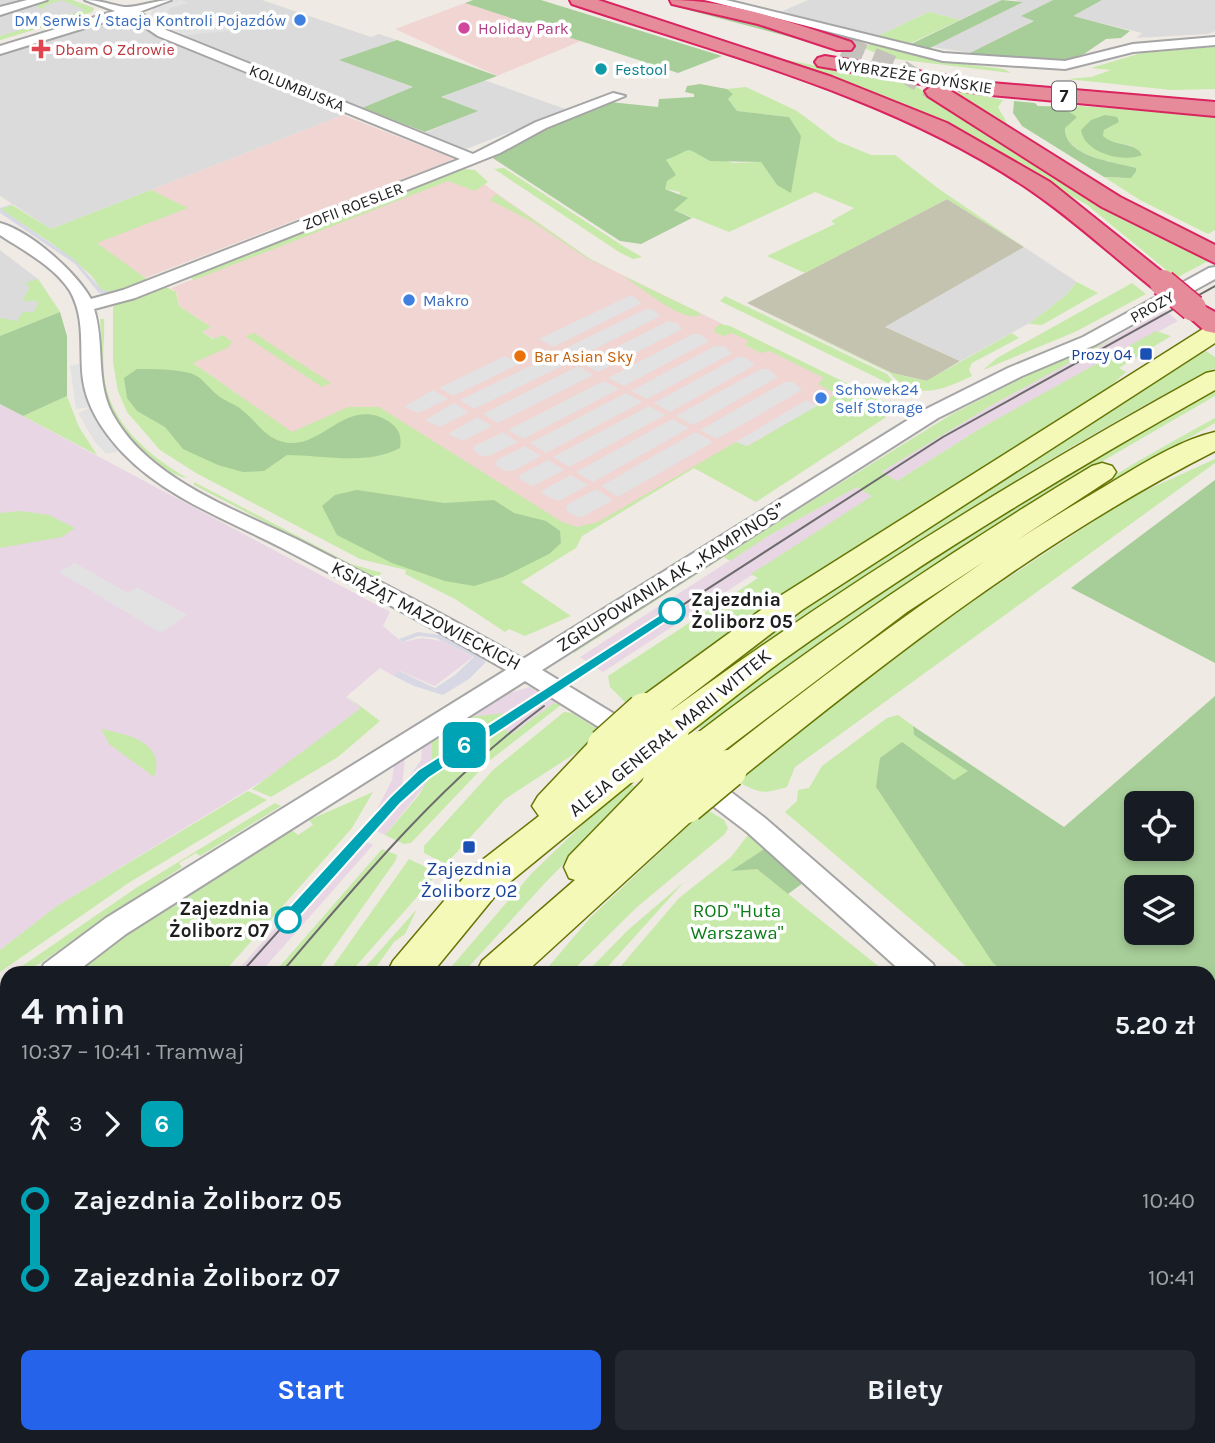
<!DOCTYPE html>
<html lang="pl">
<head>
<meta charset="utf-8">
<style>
  body { margin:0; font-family:Karla,sans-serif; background:#242831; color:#f1f3f6; height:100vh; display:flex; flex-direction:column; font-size:26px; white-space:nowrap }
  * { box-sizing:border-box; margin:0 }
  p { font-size:23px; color:#9ea1a6 }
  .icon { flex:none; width:38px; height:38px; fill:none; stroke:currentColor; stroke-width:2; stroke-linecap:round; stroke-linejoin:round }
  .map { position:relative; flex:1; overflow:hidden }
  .panel { position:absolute; left:0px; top:966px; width:1216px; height:478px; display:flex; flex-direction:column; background:#171b24; border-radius:21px 21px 0 0; box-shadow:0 4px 10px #0003 }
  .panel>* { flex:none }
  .badge { padding:0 14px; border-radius:10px; font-size:24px; line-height:46px }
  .buttons { position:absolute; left:1124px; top:791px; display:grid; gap:14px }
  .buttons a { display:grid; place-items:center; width:70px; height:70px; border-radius:10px; background:#171b24; box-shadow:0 4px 10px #0003; font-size:35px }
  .map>.badge { position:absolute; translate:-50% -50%; box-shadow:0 0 0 4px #fff }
  .legs { display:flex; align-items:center; gap:10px; height:77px; padding:0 21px; font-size:23px }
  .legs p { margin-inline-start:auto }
  .overview { display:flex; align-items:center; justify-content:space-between; height:119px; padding:0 21px }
  h1 { font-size:38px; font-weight:700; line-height:52px }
  .button { display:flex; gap:14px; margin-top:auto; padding:14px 21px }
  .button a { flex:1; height:80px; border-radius:10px; background:#2563eb; color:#fff; font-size:28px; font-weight:700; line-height:80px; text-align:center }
  .button a+a { background:#242831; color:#f1f3f6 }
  ul { padding:0 21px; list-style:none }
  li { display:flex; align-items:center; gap:24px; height:77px; font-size:26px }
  li i { display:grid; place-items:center; width:10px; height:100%; margin:0 9px; background:currentColor }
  li i::after { content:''; width:18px; height:18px; margin:-9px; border:5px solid; border-radius:50%; background:#171b24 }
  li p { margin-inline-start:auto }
  li:first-child i { background:linear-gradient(#0000 50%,currentColor 0) }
  li:last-child i { background:linear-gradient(currentColor 50%,#0000 0) }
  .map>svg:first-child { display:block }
  .residential { fill:#dcdbdb }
  .commercial { fill:#f0d5d3 }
  .industrial { fill:#e8d6e4 }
  .construction { fill:#c3c3af }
  .grass { fill:#c7e9a9; fill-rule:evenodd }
  .forest { fill:#a7ce98; fill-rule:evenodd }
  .parking { fill:#e2e2e2 }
  .plaza { fill:#d8d8e5 }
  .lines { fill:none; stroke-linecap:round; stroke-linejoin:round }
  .highway-tunnel { stroke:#c5c2bc; stroke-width:21; stroke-dasharray:21 10; stroke-linecap:butt }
  .street-casing { stroke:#a5a5a5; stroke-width:4 }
  .secondary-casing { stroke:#667505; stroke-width:3 }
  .highway-casing { stroke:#d9245f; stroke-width:4 }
  .street { fill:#fff; fill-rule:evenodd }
  .secondary { fill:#f5f9b7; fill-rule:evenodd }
  .highway { fill:#e68b9a; fill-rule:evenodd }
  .tram-far1 { stroke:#6c6c6c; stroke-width:2 }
  .tram { stroke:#6c6c6c; stroke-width:2.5 }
  .secondary-bridge-casing { stroke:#667505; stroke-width:41; stroke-linecap:butt }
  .highway-bridge-casing { stroke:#d9245f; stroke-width:29; stroke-linecap:butt }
  .secondary-bridge { stroke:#f5f9b7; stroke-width:38 }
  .highway-bridge { stroke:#e68b9a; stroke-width:26 }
  .line-1 { fill:#00a3b4; stroke:#fff; stroke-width:2 }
  .shop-dot { fill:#3f7fe0; stroke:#fff; stroke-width:2.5 }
  .hotel-dot { fill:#d1479c; stroke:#fff; stroke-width:2.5 }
  .health-dot { fill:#e0444e; stroke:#fff; stroke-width:2.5 }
  .culture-dot { fill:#0f9aa8; stroke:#fff; stroke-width:2.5 }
  .transit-dot { fill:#1a4fb4; stroke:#fff; stroke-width:2.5 }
  .food-dot { fill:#e8710a; stroke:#fff; stroke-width:2.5 }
  .stop-1-dot { fill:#fff; stroke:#00a3b4; stroke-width:3.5 }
  .labels { text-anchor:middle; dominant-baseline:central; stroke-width:7; stroke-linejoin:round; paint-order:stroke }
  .far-shop-label { font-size:16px; fill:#366cbe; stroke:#fff; text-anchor:start }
  .far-hotel-label { font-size:16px; fill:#b23c85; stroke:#fff; text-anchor:start }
  .far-health-label { font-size:16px; fill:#be3a42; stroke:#fff; text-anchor:start }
  .far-culture-label { font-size:16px; fill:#0d838f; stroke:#fff; text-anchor:start }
  .far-street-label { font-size:16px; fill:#1e1e1e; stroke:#fff }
  .far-transit-label { font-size:16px; fill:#164399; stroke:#fff; text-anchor:end }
  .far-food-label { font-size:16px; fill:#c56008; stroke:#fff; text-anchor:start }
  .shield { fill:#fff; stroke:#626262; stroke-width:2 }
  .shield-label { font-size:18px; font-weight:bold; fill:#1e1e1e }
  .street-label { font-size:19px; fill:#1e1e1e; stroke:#fff }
  .stop-label { font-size:19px; font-weight:bold; fill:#1e1e1e; stroke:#fff; text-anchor:start }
  .transit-label { font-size:19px; fill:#164399; stroke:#fff }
  .park-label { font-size:19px; fill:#0c7c17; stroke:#fff }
</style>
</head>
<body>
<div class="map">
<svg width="1215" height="1443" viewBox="0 0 1215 1443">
  <rect width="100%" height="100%" fill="#efebe4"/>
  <path class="residential" d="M0,0H72L94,8L92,12L0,40Z
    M176,0H262L371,37L379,34L397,40L341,60L414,88L362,108L217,51L150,18L154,7Z
    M808,0H1002L960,20L929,12L878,36L778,13Z
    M1015,0H1053L1022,16L1035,20L971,53L932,47L1022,2Z
    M1102,0H1215V31L1208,34L1136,38L1142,33L1072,16Z
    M125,15L161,38L343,115L51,229L0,196V54Z
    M484,80L568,110L466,149L425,133L476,111L440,98Z
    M1024,247L1077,282L1065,296L1033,321L961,361L885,327Z
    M0,250L38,279L60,312L0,336Z"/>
  <path class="commercial" d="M465,3L581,41L497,76L395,29Z
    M343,115L452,158V160L145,278L96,243L187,208L151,190Z
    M459,174L484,184L590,259L878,400L753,500L694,468L582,536L292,433L192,362L229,347L202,332L211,327L179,306L177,293L171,288Z"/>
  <path class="industrial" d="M1165,310L1178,321L981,428L897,481L880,472L992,405Z
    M0,404L390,612L383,626L402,642L422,638L442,641L473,657L435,686L400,671L394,676L380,668L346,697L362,708L287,766L57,906L0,950Z
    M857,487L873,496L603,672L580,657L768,536Z
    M530,687L560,704L554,703L512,734L500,727L439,768L385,835L365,826L375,813L392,780L394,766L405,757L402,787L421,760L422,747L432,741L433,761L503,714L468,717L498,696Z
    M356,837L373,845L260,973H235Z"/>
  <path class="construction" d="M947,199L1024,247L885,327L960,361L927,381L892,373L747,303Z"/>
  <path class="grass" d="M51,0H72L94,8L92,12L0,40V36L85,10L62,0L43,6L46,8L43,9L34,5Z
    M929,12L960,20L911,43L878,36Z
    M877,42C918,59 960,64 1004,69L1011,73L887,58L862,47Z
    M1215,47V89L1171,90L1067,79L1091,77L1111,70L1091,68L1141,53Z
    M755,54L912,84L1110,208L1210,260L1176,278L1086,204L1037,178Z
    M746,87L797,111L837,141L871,155H895L939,189L1024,247L947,199L805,273L767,256L835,224L831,221L854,208L815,192L729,232L674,210L680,192L665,189V161L684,150L700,151L733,163L761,162L777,185L789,117L737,111L728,99L733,94L727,89Z
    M949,89L1003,100L998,107L1008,125L1137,207L1202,237L1158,222Z
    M1080,106L1215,116V230L1208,234L1140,200L1104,177L1120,178L1136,168C1115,162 1064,157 1065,127L1070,121L1065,110ZM1115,124L1104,130L1103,136L1109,141L1133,146L1116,156L1092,147L1082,136Z
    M504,168L623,246L642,257L633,259L619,252L494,169Z
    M463,169L475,170L488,182L475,191L448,181L194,280L191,278L192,274C209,266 229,262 247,254L250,250C270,249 282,236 300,230C318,225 335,219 352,213L355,209L392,197L394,193Z
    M151,190L188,208L97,243L148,280L115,293L102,291L91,275L54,245L0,209L12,205L51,229Z
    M496,194L590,259L616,272L588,259L533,222L490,200Z
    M617,273L698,312L701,315C680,324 640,284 617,273Z
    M38,279L60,312L0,336V318L17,321L23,312H34L39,301H22L30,287L25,283Z
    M1077,282L1098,293L1042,325L1029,324L1065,296Z
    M1132,283L1146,294L1075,332L983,370L997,358Z
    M164,286L176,292L179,306L211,327L202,332L213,339L223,335L232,342L229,347L193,363L292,432L348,407H379L562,522L577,527L598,522L736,442L748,446L836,394L818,384L824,378L770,351L761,353L745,345L749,341L732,333L724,336L716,333L714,329L720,324L730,326L885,402L894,412L756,502L694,468L582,536L576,548L521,582L571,616L525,636L509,629L505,632L455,599L405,574L406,570L360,559L196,473L160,450L127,412L118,391L113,363V307L117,302Z
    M725,296L887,374L898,388L720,301Z
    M746,304L892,373L926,381L1012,333L1019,338L972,363L969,370L972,376C943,390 914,402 890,373Z
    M100,319H104C105,337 102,355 104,374C108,422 149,456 187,478C176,477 163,467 154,460C129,439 103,409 101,374C100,356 102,337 100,319Z
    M1156,331L1171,336L1119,368L1126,372L1098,397L633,710L610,687L608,676L758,578L751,574L872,496L857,487L768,536L730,561L724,557L574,653L571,650L952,414L1034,372L1111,340L992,405L881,472L897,481L981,428Z
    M254,333L331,383L322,387L245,336Z
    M1203,349L1215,357V368C1025,465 848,587 674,710L670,707L803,610Z
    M1215,390V396C1039,497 862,602 704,730L694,725C859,600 1034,490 1215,390Z
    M67,396L79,427L97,455L23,416Z
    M1215,418V423L1095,492L733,749L725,744C883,627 1042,511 1215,418Z
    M1215,459V463L1197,476L795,767L787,787C762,794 762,794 738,782L839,698L938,624L1129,498Z
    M194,482L351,564L382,573L374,579L194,485Z
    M20,511L49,515L75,528L62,537L0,548V513Z
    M347,696L380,721L338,757L271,797L252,789L361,708Z
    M554,703L561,705L489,761L411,843L404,844L385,835L419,795L431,774L500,727L512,734Z
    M564,712L572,713L605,734L505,799L446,864L424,853V846L493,770Z
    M505,713L432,762V741L468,717Z
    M898,715L913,726L914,735L969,771L955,780L876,787L1002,973H974L785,812L797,801L798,790L809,788L822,766L887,718Z
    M101,729C126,734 167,742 154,777L109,744Z
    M627,782L638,788L545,883L463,973H446L532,873Z
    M248,791L267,800L130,882L0,972V950L57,906Z
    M373,792L352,828L223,973H77L120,939L292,830L298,835L313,825L309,820Z
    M275,803L281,806L200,856L196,853L179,863L182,867L39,964L23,972L12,973L136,888Z
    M706,809L724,820L728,828L725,834L637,907L570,973H543L591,917Z
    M748,835L764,849L733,870L757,869L887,973H615L679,898L731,857Z
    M382,849L397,855L396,860L316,973H274Z
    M409,859L438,873L350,973H328Z
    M684,882L602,973H586L627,931Z
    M417,909L405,934L394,942L372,973H360Z
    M7,1074V1256L0,1267V1080Z
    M1209,1222L1215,1226V1443H279L282,1437H1209Z
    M7,1279V1437H43L39,1443H0V1290Z"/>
  <path class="forest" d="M473,0H541L722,56L678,73L465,3Z
    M1002,0L1023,2L924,51L907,46Z
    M1053,0H1102L1073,16L1130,31L1121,38L1106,39L1084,54L1055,63L964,56L1034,21L1021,16Z
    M684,4L740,17L824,43L820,45L677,7Z
    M397,40L497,76L441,97L478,111L425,132L362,108L413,87L339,60Z
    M700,84L727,89L733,94L728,99L737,111L789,117L801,136L791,193L777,185L761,162L710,161C681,145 695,149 666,160L676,175L667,181L665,189L688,198L674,210L692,218L641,244L620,241L491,157L533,133L610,102L658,107L659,99L694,97V94L685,92L687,86Z
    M1014,101L1035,103L1038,106L1078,107L1066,110L1077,117L1065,128C1064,157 1115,162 1136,168V171L1131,178L1104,177L1022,126L1013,113Z
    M1105,115L1117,117L1119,122L1104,130L1103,136C1115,147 1134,141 1142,155C1123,163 1084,153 1081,130L1091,120Z
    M60,312L67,336V396L23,416L0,404V336Z
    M137,369C155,369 173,369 190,373C201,376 207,386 215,393C223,401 234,403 242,410C260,424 267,443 294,443C326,442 349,398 388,421C399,428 402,436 400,448C366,466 323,455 287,455L264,471L243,472L218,465L183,449L165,427L137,411L127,398L124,378Z
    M1215,480V663L1071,588Z
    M357,490L444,503L494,500L514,513L546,521L560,531L561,543L549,554L503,577L474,586L445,581L392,563L337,535L322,506L335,495Z
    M1215,696V1146L1209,1141V973H1006L993,963L876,787L880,758L902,742L954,780L968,771L914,735L913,726L1064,827ZM1136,803H1181V849H1136ZM1136,887H1181V933H1136Z
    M764,849L803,883L788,894L757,869L731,871Z"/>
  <path class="parking" d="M181,0L188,3L170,8L167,13L201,26L215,29L227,25L238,30L186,35L150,18L154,7Z
    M631,295L642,303L553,347L539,339Z
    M646,309L654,310L660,316L575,359L560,351Z
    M668,321L677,323L682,329L598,372L583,364Z
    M693,334H700L709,341L624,386L608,378Z
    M715,346H723L732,353L647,399L631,391Z
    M555,354L570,362L474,409L460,400Z
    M505,356L519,364L453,396L439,388Z
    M738,357L746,358L755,365L670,412L654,403Z
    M82,363L90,407L76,409L70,366Z
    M578,366L593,375L498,423L483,414Z
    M761,369H768L778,377L693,425L676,416Z
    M603,381L619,389L523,439L508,430Z
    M785,382H793L802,390L717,439L700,430Z
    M433,390L448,399L418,413L404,407Z
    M626,393L642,402L546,453L530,443Z
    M806,400L817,406L747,446L736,442Z
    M454,403L469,412L440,427L425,420Z
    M649,406L665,415L569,467L553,457Z
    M90,408L103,431L120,451L106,454L95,442L78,413Z
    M477,417L492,426L463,441L448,434Z
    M672,419L689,428L593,482L576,472Z
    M503,432L518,442L489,456H481L473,450L474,446Z
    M696,432L713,442L618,497L601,486Z
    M525,446L541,456L512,471H505L496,465L497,460Z
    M548,460L564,470L533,486L519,479L520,475Z
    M571,475L588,485L559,501L542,494L543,490Z
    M596,489L613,500L584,516L577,517L566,510L567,505Z
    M75,563L128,593L137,587L187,615L161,633L59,572Z"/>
  <path class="plaza" d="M24,200L1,209L75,260L102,290L115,293L148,282L116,295L99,293L75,264L0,213V208Z
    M418,632L441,635L479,654L486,662L469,679L443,695L414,686L394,676L399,671L435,688L455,675L474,657L436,638L419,636L402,642L399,639Z"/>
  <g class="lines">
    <path class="highway-tunnel" d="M844,46L899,69L936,91"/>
    <defs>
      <path id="street" d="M27,0H47L0,15V7Z
        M85,0C100,0 111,5 125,7C135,8 157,0 171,0L139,12L166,30L473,154L536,122L613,93L625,96L546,128L500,153L135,298L94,309C105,343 95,380 112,413C150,484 245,512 312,547C383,583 454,620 523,659L924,410L1008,368L1083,337L1209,268L1215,267V279L1095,345L1022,376L938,418L542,670L644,732L647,738L644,744L635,747L626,744L525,681L126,934L75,973H40L44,964L106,918L506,670C432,627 357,587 282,548C228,520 166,498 123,453C104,433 87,408 83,380C79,350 86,319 70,291C54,266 24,251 0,235V223C30,231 76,272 91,299L123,290L460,159L158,36L127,15L0,54V46L115,11Z
        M705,0H726L943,53L1065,61L1133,44L1215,37V45L1133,52L1065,69L943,61Z
        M697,771L706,773L765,818L933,964L937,973H903L747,832L688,787L684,780L688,773Z
        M7,1000V1030L0,1033V1003Z
        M1209,1186L1215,1188V1222L1209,1219Z"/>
      <path id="secondary" d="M1215,324V343L802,610L662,717C836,589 1017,477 1206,373L1215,371V390C1067,473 922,561 783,660C749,685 716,712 682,738L670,742L658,738L652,729L657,721L645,724L633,721L628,712L633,703L780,596L1206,327Z
        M1215,432V451C1042,539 891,657 741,778L728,782L715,778L710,769L715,760C837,665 959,572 1092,494C1128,473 1175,441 1215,432Z
        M1102,463L1112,466L1116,472L1112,478L907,612L713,759L700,763L687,759L682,750L687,741C817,642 952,550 1092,466Z
        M606,734L619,738L624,747L620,754L630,751L643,755L648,764L643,773L500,890L432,973H387L393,961L472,868L539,816L532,806L538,796L593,738Z
        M661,771L674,775L679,785L674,794L686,790L699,794L705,804L699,814L525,973H476L482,961L575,880L569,878L564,867L569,856L648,775Z
        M61,1437H115L113,1443H59Z
        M175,1437H228L226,1443H173Z"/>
      <path id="highway" d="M570,0H598L832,77L947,123L1050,182L1176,283L1172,289H1154C1114,257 1075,221 1033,192C896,98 728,56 572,4Z
        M670,0C732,0 792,23 851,42L854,46L851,50H837L758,24L672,4Z
        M825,56L991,83L1215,102V116L991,95L946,88L1120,197L1215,245V263L1102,207L928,96L925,91L932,86L818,66L815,62L818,58Z
        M1193,300L1215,312V333L1205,331L1179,308L1183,302Z"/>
    </defs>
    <use href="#street" class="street-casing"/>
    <use href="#secondary" class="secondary-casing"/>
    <use href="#highway" class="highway-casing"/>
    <use href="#street" class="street"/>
    <use href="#secondary" class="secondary"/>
    <use href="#highway" class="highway"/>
    <path class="tram-far1" d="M241,973L395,801L447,757L943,437L1215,286
      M281,973C363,877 442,782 544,706"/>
    <path class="tram" d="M0,1323L7,1312
      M0,1356L7,1345"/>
    <defs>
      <path id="secondary-bridge" d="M606,747L645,712
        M630,764L670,729
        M661,785L700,750
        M686,804L728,769"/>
      <path id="highway-bridge" d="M1163,283L1193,308"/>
    </defs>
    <use href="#secondary-bridge" class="secondary-bridge-casing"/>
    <use href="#highway-bridge" class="highway-bridge-casing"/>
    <use href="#secondary-bridge" class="secondary-bridge"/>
    <use href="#highway-bridge" class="highway-bridge"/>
  </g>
  <path class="line-1" d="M672,607L677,608V614L429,778L400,804L293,924H282V915L390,797L418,770Z"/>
  <g class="shop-dot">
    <circle cx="300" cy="20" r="7"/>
    <circle cx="409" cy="300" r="7"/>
    <circle cx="821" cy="398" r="7"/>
  </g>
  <circle class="hotel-dot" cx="464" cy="28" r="7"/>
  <path class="health-dot" d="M37.5 38.5h7v7h7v7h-7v7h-7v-7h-7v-7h7z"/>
  <circle class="culture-dot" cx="601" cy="69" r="7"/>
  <g class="transit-dot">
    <rect x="1139" y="347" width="14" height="14" rx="3.5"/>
    <rect x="462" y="840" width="14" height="14" rx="3.5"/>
  </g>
  <circle class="food-dot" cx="520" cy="356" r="7"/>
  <g class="stop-1-dot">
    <circle cx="672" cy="611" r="12"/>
    <circle cx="288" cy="920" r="12"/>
  </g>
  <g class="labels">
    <g class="far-shop-label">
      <text x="286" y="20" text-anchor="end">DM Serwis / Stacja Kontroli Pojazdów</text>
      <text x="423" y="300">Makro</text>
      <text x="835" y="389">Schowek24<tspan x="835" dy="18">Self Storage</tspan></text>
    </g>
    <g class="far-hotel-label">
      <text x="478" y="28">Holiday Park</text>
    </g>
    <g class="far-health-label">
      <text x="55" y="49">Dbam O Zdrowie</text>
    </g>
    <g class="far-culture-label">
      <text x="615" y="69">Festool</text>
    </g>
    <g class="far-street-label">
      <text transform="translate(915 76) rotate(9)">WYBRZEŻE GDYŃSKIE</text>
      <text transform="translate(297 88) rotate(22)">KOLUMBIJSKA</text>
      <text transform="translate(353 206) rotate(-21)">ZOFII ROESLER</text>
      <text transform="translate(1152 307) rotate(-29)">PROZY</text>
    </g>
    <g class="far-transit-label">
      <text x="1132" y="354">Prozy 04</text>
    </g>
    <g class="far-food-label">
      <text x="534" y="356">Bar Asian Sky</text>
    </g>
    <rect class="shield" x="1052" y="81.5" width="24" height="29" rx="5"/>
    <g class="shield-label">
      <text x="1064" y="96">7</text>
    </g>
    <g class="street-label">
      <text transform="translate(671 577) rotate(-32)">ZGRUPOWANIA AK „KAMPINOS”</text>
      <text transform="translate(426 616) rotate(28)">KSIĄŻĄT MAZOWIECKICH</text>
      <text transform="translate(670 733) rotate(-39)">ALEJA GENERAŁ MARII WITTEK</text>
    </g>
    <g class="stop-label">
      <text x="691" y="600">Zajezdnia<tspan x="691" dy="22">Żoliborz 05</tspan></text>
      <text x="269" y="909" text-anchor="end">Zajezdnia<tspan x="269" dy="22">Żoliborz 07</tspan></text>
    </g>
    <g class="transit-label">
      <text x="469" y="869">Zajezdnia<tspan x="469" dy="22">Żoliborz 02</tspan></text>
    </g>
    <g class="park-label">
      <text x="737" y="911">ROD "Huta<tspan x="737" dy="22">Warszawa"</tspan></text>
    </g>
  </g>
</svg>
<div class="buttons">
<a><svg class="icon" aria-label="locate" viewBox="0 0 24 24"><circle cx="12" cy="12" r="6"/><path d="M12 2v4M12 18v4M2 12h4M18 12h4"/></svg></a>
<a><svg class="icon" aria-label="layers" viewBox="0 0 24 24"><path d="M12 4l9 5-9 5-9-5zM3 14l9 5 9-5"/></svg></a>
</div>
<b class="badge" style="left:464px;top:745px;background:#00a3b4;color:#fff">6</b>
<section class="panel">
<div class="overview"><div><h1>4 min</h1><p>10:37 – 10:41 · Tramwaj</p></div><b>5.20 zł</b></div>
<div class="legs"><svg class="icon" aria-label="walk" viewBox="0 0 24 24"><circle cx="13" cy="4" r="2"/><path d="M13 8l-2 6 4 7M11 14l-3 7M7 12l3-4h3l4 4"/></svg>3<svg class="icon" aria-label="forward" viewBox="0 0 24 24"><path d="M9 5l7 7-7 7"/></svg><b class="badge" style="background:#00a3b4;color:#fff">6</b></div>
<ul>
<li><i style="color:#00a3b4"></i><b>Zajezdnia Żoliborz 05</b><p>10:40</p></li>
<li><i style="color:#00a3b4"></i><b>Zajezdnia Żoliborz 07</b><p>10:41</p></li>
</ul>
<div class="button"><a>Start</a><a>Bilety</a></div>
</section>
</div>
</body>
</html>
